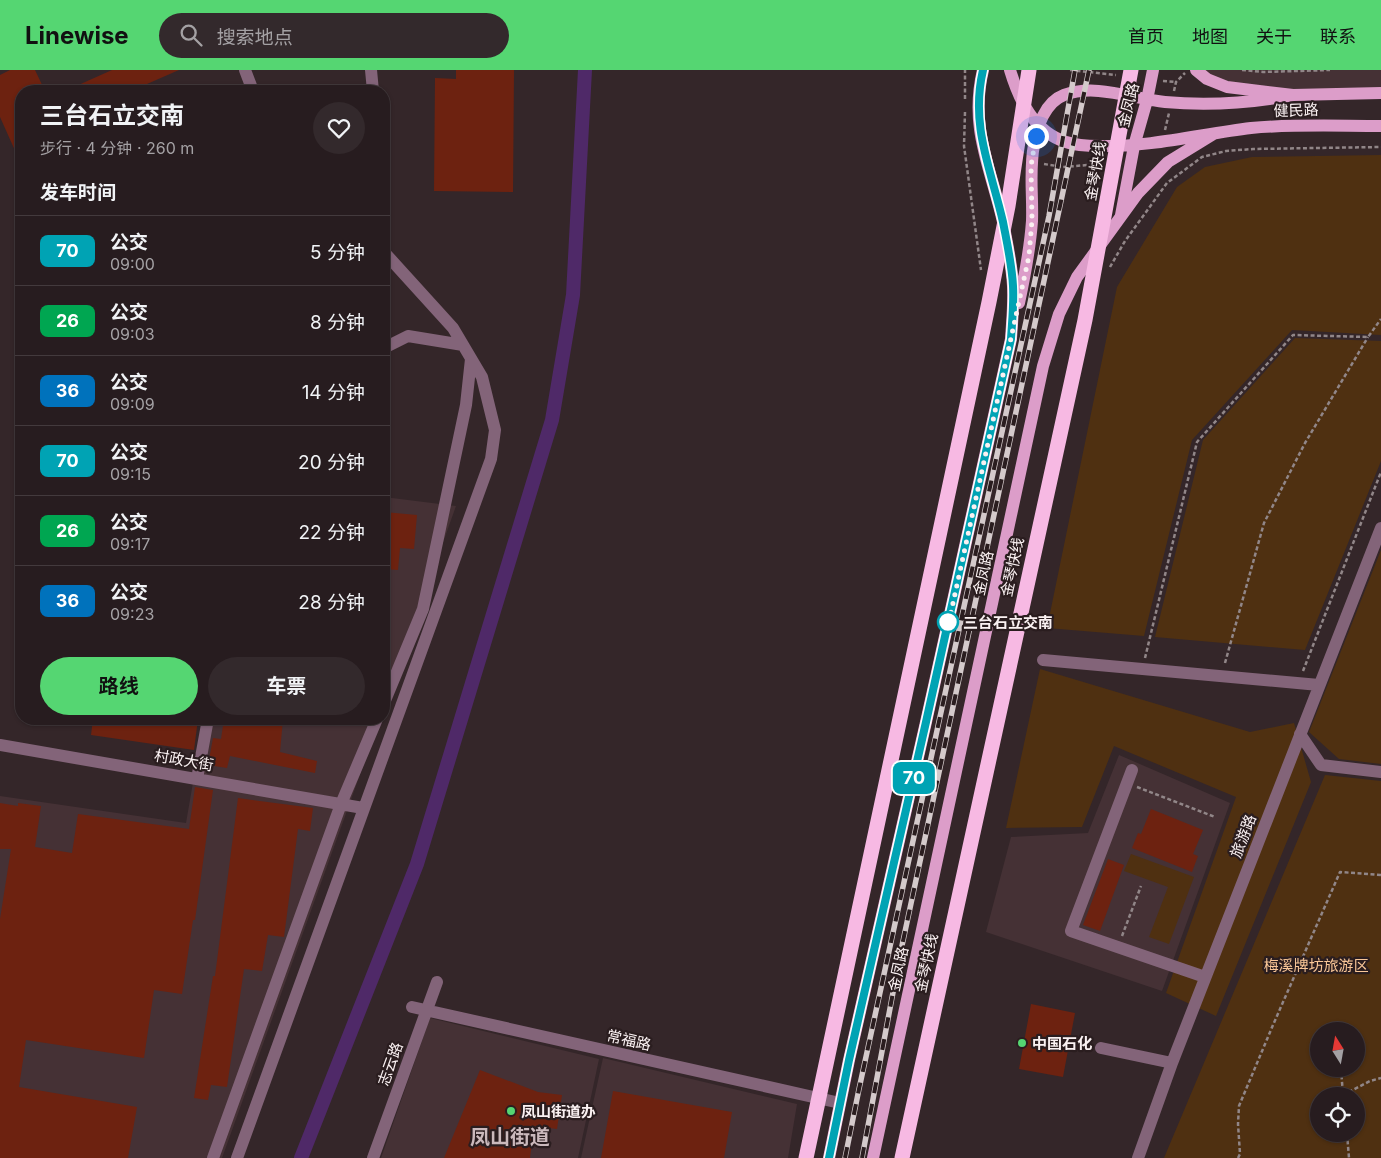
<!DOCTYPE html>
<html lang="zh">
<head>
<meta charset="utf-8">
<style>
  body { margin:0; font-family:Inter,"Noto Sans SC",sans-serif; background:#33292c; color:#f1f3f6; height:100vh; display:flex; flex-direction:column; font-size:19px; white-space:nowrap }
  * { box-sizing:border-box; margin:0 }
  p { font-size:16px; color:#a4a1a4 }
  .icon { flex:none; width:28px; height:28px; fill:none; stroke:currentColor; stroke-width:2; stroke-linecap:round; stroke-linejoin:round }
  .map { position:relative; flex:1; overflow:hidden }
  .panel { position:absolute; left:15px; top:15px; width:375px; height:640px; display:flex; flex-direction:column; background:#271c1f; border-radius:20px; box-shadow:0 1px 4px #0004,0 0 0 1px #433a3d }
  .panel>* { flex:none }
  .badge { padding:0 10px; border-radius:8px; font-size:18px; line-height:32px }
  .needle { width:32px; rotate:349deg }
  .controls { position:absolute; left:1310px; top:952px; display:grid; gap:10px }
  .controls a { display:grid; place-items:center; width:55px; height:55px; border-radius:50%; background:#271c1f; box-shadow:0 1px 4px #0004,0 0 0 1px #433a3d; font-size:25px }
  .you { position:absolute; width:25px; height:25px; margin:-12px; border:4px solid #fff; border-radius:50%; background:#1a73e8; box-shadow:0 0 0 8px #1a73e833 }
  .map>.badge { position:absolute; translate:-50% -50%; box-shadow:0 0 0 2px #fff }
  h2 { padding:0 25px; font-size:19px; line-height:45px }
  .round { display:grid; place-items:center; flex:none; width:52px; height:52px; border-radius:26px; background:#33292c }
  .summary { display:flex; align-items:center; justify-content:space-between; height:85px; padding:0 25px }
  h1 { font-size:24px; font-weight:700; line-height:38px }
  .primary-button { display:flex; gap:10px; margin-top:auto; padding:10px 25px }
  .primary-button a { flex:1; height:58px; border-radius:30px; background:#55d672; color:#111; font-size:20px; font-weight:700; line-height:58px; text-align:center }
  .primary-button a+a { background:#33292c; color:#f1f3f6 }
  ul { padding:0; list-style:none }
  li { display:flex; align-items:center; gap:15px; height:70px; padding:0 25px; border-top:1px solid #433a3d }
  li div { flex:1 }
  li b { display:block; font-size:19px }
  li em { font-style:normal }
  li .badge { min-width:55px; font-weight:700; text-align:center }
  header { display:flex; align-items:center; gap:30px; box-sizing:border-box; height:70px; padding:0 25px; background:#55d672; color:#111 }
  header strong { font-size:24px }
  nav { display:flex; gap:28px; margin-inline-start:auto; font-size:18px }
  .search { width:350px; height:45px; background:#33292c; display:flex; align-items:center; gap:12px; box-sizing:border-box; padding:0 18px; border-radius:28px; color:#a4a1a4; font-size:19px }
  .map>svg:first-child { display:block }
  .built { fill:#453135 }
  .green { fill:#4f3011; fill-rule:evenodd }
  .lines { fill:none; stroke-linecap:round; stroke-linejoin:round }
  .canal { stroke:#4f2968; stroke-width:14 }
  .building { fill:#6d2210 }
  .path { stroke:#918688; stroke-width:2.5; stroke-dasharray:4 2.5; stroke-linecap:butt }
  .minor { stroke:#836479; stroke-width:12 }
  .major { stroke:#dc9dc9; stroke-width:12 }
  .rail-casing { stroke:#d4cacb; stroke-width:5.5 }
  .rail { stroke:#2a1d1f; stroke-width:4; stroke-dasharray:11; stroke-linecap:butt }
  .highway-bridge { stroke:#f7b9e3; stroke-width:15 }
  .line-casing { stroke:#fff; stroke-width:11 }
  .line { stroke:#00a3b4; stroke-width:8 }
  .walk { stroke:#faf1f2; stroke-width:5; stroke-dasharray:0 9 }
  .stop-dot { fill:#fff; stroke:#00a3b4; stroke-width:2.5 }
  .poi-dot { fill:#55d672; stroke:#2a1d1f; stroke-width:2 }
  .labels { text-anchor:middle; dominant-baseline:central; stroke-width:4.5; stroke-linejoin:round; paint-order:stroke }
  .street-label { font-size:15px; fill:#faf1f2; stroke:#2a1d1f }
  .stop-label { font-size:15px; font-weight:bold; fill:#faf1f2; stroke:#2a1d1f; text-anchor:start }
  .park-label { font-size:15px; fill:#fac798; stroke:#2a1d1f }
  .poi-label { font-size:15px; font-weight:bold; fill:#faf1f2; stroke:#2a1d1f; text-anchor:start }
  .district-label { font-size:20px; font-weight:bold; fill:#cbb9bc; stroke:#2a1d1f }
</style>
</head>
<body>
<header>
<strong>Linewise</strong>
<div class="search"><svg class="icon" aria-label="search" viewBox="0 0 24 24"><circle cx="10" cy="10" r="6"/><path d="M15 15l6 6"/></svg>搜索地点</div>
<nav><a>首页</a><a>地图</a><a>关于</a><a>联系</a></nav>
</header>
<div class="map">
<svg width="1381" height="1088" viewBox="0 0 1381 1088">
  <rect width="100%" height="100%" fill="#342629"/>
  <path class="built" d="M1196,0H1381V23L1227,17Z
    M384,427L456,436L384,638Z
    M204,649H380L222,1088H0V726L186,753Z
    M1119,685L1230,733L1162,921L986,862L1011,767L1088,763Z
    M430,948L599,989L578,1088H381Z
    M603,988L797,1034L788,1088H581Z"/>
  <path class="green" d="M1381,85V265L1292,260L1192,370L1144,566L1047,558L1117,217L1177,117L1205,97L1252,87Z
    M1295,268L1381,271V391L1305,580L1155,567L1203,370Z
    M1381,480V694L1339,689L1309,662Z
    M1040,599L1250,662L1294,653L1311,712L1216,946L1166,923L1236,727L1114,676L1082,757L1006,758Z
    M1325,705L1381,711V1088H1164ZM1356,961V999H1319V961ZM1319,1026H1356V1064H1319Z
    M1131,784L1194,807L1169,874L1149,867L1168,817L1124,801Z"/>
  <g class="lines">
    <path class="canal" d="M301,1088L417,794L552,350L573,225L585,0"/>
  </g>
  <path class="building" d="M10,0H35L45,21H21V94L0,47V5Z
    M112,0H179L131,21H65Z
    M456,0H514L513,122L434,121L435,8L456,9Z
    M384,442L417,445L414,479L400,478L398,500L384,499Z
    M93,649H198L194,680L91,665Z
    M224,649H283L280,682L317,691L315,703L230,686L227,698L208,695L213,668L221,669Z
    M195,717L213,720L195,850H193L182,924L154,920L144,988L26,970L19,1017L137,1037L128,1088H0V849L11,779H0V733L18,736V733L41,736L35,777L72,783L78,744L189,759Z
    M238,728L313,738L310,761L298,759L284,867L268,865L262,901L244,899L227,1017L211,1015L208,1030L194,1028L213,906H215Z
    M1151,739L1203,760L1193,784L1198,786L1192,802L1132,778L1138,763L1141,764Z
    M1108,789L1124,795L1100,861L1083,855Z
    M1031,934L1075,943L1063,1007L1019,999Z
    M480,1000L538,1022L562,1025L557,1059L534,1056L530,1088H444Z
    M613,1021L732,1042L724,1088H601Z"/>
  <g class="lines">
    <path class="path" d="M1070,0L1116,5
      M1242,0L1263,2L1330,0
      M1163,11L1176,12
      M1174,21L1176,12L1185,3
      M965,29V0
      M965,42L964,76L981,200
      M1165,60L1169,43
      M1044,94L1063,97L1100,94
      M1110,197L1125,171L1167,113L1202,87L1226,81L1253,79L1381,77
      M1145,588L1197,372L1293,265L1368,267L1381,249
      M1225,593L1264,453L1305,373L1368,267
      M1303,601L1381,402
      M1137,717L1215,747
      M1122,866L1141,816
      M1341,999L1343,1025
      M1343,1025L1370,1011L1381,1008
      M1347,1064L1349,1088
      M1238,1088L1240,1084L1238,1054L1239,1036L1273,955L1340,802L1381,805"/>
    <path class="minor" d="M245,0L253,21
      M371,0L373,21
      M384,278L408,266L463,275
      M1043,590L1319,615
      M384,633L423,539L466,335L471,289
      M1300,664L1321,695L1381,702
      M0,675L363,738
      M1132,700L1071,861L1205,907
      M197,709L208,649
      M412,937L840,1033
      M1101,978L1172,993
      M213,1088L341,734L377,649
      M237,1088L491,389L495,360L482,307L453,258L384,182
      M373,1088L437,912
      M1138,1088L1172,993L1381,458"/>
    <path class="major" d="M1010,0C1019,30 1034,62 1066,72C1077,76 1089,76 1100,76C1151,77 1201,64 1251,58C1294,54 1338,56 1381,56
      M1196,0L1207,9L1227,17L1293,25L1381,23
      M1121,145L1134,76L1147,30L1153,0
      M1019,233C1025,205 1030,179 1032,151C1033,125 1029,100 1034,75C1037,57 1045,32 1064,25C1096,13 1133,29 1165,32C1208,36 1251,33 1293,25
      M829,1088L849,990L926,652L1011,269C1012,252 1014,234 1013,216C1012,195 1007,173 1003,152C991,98 969,58 983,0
      M873,1088L1043,296L1059,244L1077,207L1138,123L1168,92L1212,65"/>
    <defs>
      <path id="rail" d="M845,1088L859,1019L1049,146L1075,0
        M862,1088L900,885L1089,0"/>
    </defs>
    <use href="#rail" class="rail-casing"/>
    <use href="#rail" class="rail"/>
    <path class="highway-bridge" d="M806,1088L989,232L1008,136L1029,0
      M902,1088L1085,250L1131,0"/>
  </g>
  <g class="lines">
    <defs>
      <path id="line" d="M829,1088L849,990L926,652L1011,269C1012,252 1014,234 1013,216C1012,195 1007,173 1003,152C991,99 970,56 983,0"/>
    </defs>
    <use href="#line" class="line-casing"/>
    <use href="#line" class="line"/>
    <path class="walk" d="M948,552V556L1029,186L1032,150L1031,96L1036,66"/>
  </g>
  <circle class="stop-dot" cx="948" cy="552" r="10"/>
  <g class="poi-dot">
    <circle cx="1022" cy="973" r="5"/>
    <circle cx="511" cy="1041" r="5"/>
  </g>
  <g class="labels">
    <g class="street-label">
      <text transform="translate(1128 35) rotate(-76)">金凤路</text>
      <text transform="translate(1296 40) rotate(-2)">健民路</text>
      <text transform="translate(1095 101) rotate(-80)">金琴快线</text>
      <text transform="translate(1012 497) rotate(-78)">金琴快线</text>
      <text transform="translate(983 503) rotate(-78)">金凤路</text>
      <text transform="translate(184 690) rotate(10)">村政大街</text>
      <text transform="translate(1243 766) rotate(-69)">旅游路</text>
      <text transform="translate(926 893) rotate(-78)">金琴快线</text>
      <text transform="translate(898 899) rotate(-78)">金凤路</text>
      <text transform="translate(629 970) rotate(13)">常福路</text>
      <text transform="translate(390 994) rotate(-70)">志云路</text>
    </g>
    <g class="stop-label">
      <text x="963" y="552">三台石立交南</text>
    </g>
    <g class="park-label">
      <text x="1316" y="895">梅溪牌坊旅游区</text>
    </g>
    <g class="poi-label">
      <text x="1032" y="973">中国石化</text>
      <text x="521" y="1041">凤山街道办</text>
    </g>
    <g class="district-label">
      <text x="510" y="1067">凤山街道</text>
    </g>
  </g>
</svg>
<div class="controls">
<a><svg class="needle" viewBox="-14 -14 28 28"><path d="M0-13l5 13h-10z" fill="#e53935"/><path d="M0 13l5-13h-10z" fill="#a4a1a4"/></svg></a>
<a><svg class="icon" aria-label="locate" viewBox="0 0 24 24"><circle cx="12" cy="12" r="6"/><path d="M12 2v4M12 18v4M2 12h4M18 12h4"/></svg></a>
</div>
<div class="you" style="left:1036px;top:66px"></div>
<b class="badge" style="left:914px;top:708px;background:#00a3b4;color:#fff">70</b>
<section class="panel">
<div class="summary"><div><h1>三台石立交南</h1><p>步行 · 4 分钟 · 260 m</p></div><a class="round"><svg class="icon" aria-label="heart" viewBox="0 0 24 24"><path d="M12 20l-8-8c-3-5 5-10 8-4 3-6 11-1 8 4z"/></svg></a></div>
<h2>发车时间</h2>
<ul>
<li><span class="badge" style="background:#00a3b4;color:#fff">70</span><div><b>公交</b><p>09:00</p></div><em>5 分钟</em></li>
<li><span class="badge" style="background:#00a651;color:#fff">26</span><div><b>公交</b><p>09:03</p></div><em>8 分钟</em></li>
<li><span class="badge" style="background:#0072bc;color:#fff">36</span><div><b>公交</b><p>09:09</p></div><em>14 分钟</em></li>
<li><span class="badge" style="background:#00a3b4;color:#fff">70</span><div><b>公交</b><p>09:15</p></div><em>20 分钟</em></li>
<li><span class="badge" style="background:#00a651;color:#fff">26</span><div><b>公交</b><p>09:17</p></div><em>22 分钟</em></li>
<li><span class="badge" style="background:#0072bc;color:#fff">36</span><div><b>公交</b><p>09:23</p></div><em>28 分钟</em></li>
</ul>
<div class="primary-button"><a>路线</a><a>车票</a></div>
</section>
</div>
</body>
</html>
